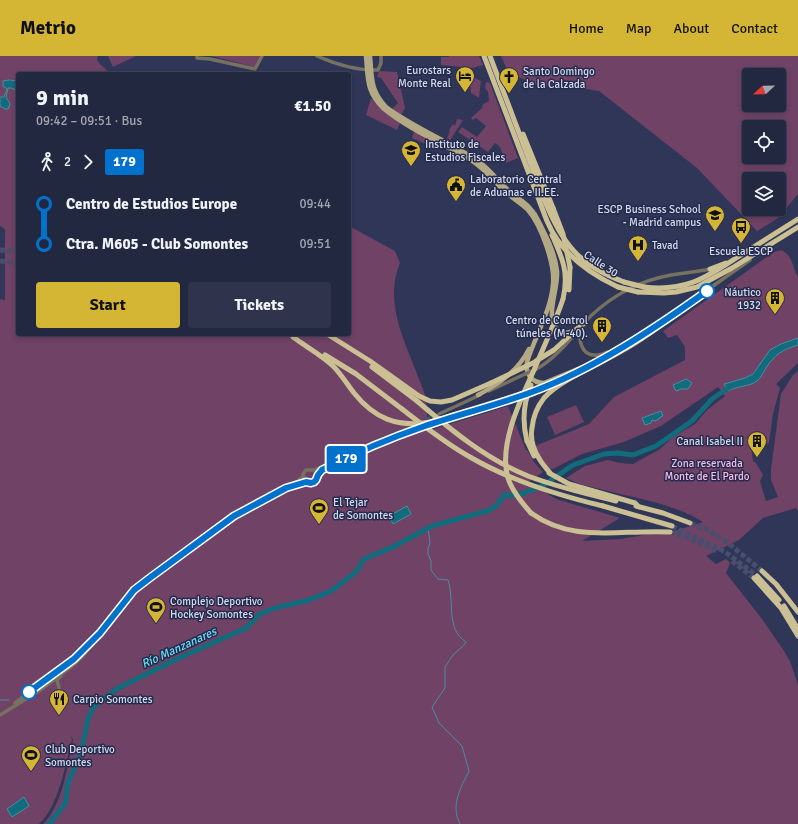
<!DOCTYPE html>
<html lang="en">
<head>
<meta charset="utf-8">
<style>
  body { margin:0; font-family:Signika,sans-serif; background:#2f344c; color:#f1f3f6; height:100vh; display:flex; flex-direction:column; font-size:15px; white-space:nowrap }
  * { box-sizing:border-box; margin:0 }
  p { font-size:13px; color:#a3a6b1 }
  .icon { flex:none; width:22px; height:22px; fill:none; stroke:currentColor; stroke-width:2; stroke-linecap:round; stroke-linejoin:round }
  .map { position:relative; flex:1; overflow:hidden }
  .details { position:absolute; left:16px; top:16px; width:335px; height:264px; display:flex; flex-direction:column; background:#232841; border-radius:4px; box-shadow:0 2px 6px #0003,0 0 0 1px #40445a }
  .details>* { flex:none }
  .badge { padding:0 8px; border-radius:3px; font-size:14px; line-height:26px }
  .needle { width:26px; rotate:248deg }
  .fabs { position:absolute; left:742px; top:12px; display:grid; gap:8px }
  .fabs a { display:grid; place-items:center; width:44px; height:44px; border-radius:4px; background:#232841; box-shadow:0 2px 6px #0003,0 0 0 1px #40445a; font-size:20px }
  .map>.badge { position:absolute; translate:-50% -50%; box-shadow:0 0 0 2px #fff }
  .legs { display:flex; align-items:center; gap:6px; height:44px; padding:0 20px; font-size:13px }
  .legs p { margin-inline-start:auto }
  .summary { display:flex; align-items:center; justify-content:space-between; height:68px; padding:0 20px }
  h1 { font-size:22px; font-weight:800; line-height:30px }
  .cta { display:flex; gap:8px; margin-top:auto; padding:8px 20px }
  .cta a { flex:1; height:46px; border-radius:4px; background:#d5b534; color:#111; font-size:16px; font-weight:800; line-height:46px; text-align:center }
  .cta a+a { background:#2f344c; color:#f1f3f6 }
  ul { padding:0 20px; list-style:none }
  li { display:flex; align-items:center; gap:14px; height:40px; font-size:15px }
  li i { display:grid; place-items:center; width:6px; height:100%; margin:0 5px; background:currentColor }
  li i::after { content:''; width:10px; height:10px; margin:-5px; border:3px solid; border-radius:50%; background:#232841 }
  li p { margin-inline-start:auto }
  li:first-child i { background:linear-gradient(#0000 50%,currentColor 0) }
  li:last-child i { background:linear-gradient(currentColor 50%,#0000 0) }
  header { display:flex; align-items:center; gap:24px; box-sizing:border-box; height:56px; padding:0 20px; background:#d5b534; color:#111 }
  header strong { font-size:19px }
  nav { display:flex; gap:22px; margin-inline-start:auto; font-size:14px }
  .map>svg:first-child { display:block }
  .green { fill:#6f4266; fill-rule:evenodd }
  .water { fill:#116c7e; stroke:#4c8da0 }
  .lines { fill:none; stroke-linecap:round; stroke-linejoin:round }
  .stream { stroke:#4c8da0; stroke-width:1 }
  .river { stroke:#116c7e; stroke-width:5 }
  .minor-tunnel { stroke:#484f6e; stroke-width:3.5; stroke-dasharray:3.5 2; stroke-linecap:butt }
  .highway-tunnel { stroke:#484f6e; stroke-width:5; stroke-dasharray:5 2.5; stroke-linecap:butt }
  .minor { stroke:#767160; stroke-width:3.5 }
  .major { stroke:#b3a985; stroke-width:4.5 }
  .highway { stroke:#cbbf94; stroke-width:5 }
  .minor-bridge { stroke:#767160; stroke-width:3.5 }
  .highway-bridge { stroke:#cbbf94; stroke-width:5 }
  .line-1-casing { stroke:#fff; stroke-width:9 }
  .line-1 { stroke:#0072ce; stroke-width:6 }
  .stop-1-dot { fill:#fff; stroke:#0072ce; stroke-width:2 }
  .labels { text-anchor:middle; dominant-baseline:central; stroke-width:3; stroke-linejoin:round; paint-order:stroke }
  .poi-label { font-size:11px; fill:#d4daef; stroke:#252b4b; text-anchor:start }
  .street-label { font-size:11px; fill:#d4daef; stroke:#252b4b }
  .park-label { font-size:11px; fill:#f7bce9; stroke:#252b4b }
  .water-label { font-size:12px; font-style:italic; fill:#67ddf8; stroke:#252b4b }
</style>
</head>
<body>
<header>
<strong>Metrio</strong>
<nav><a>Home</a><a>Map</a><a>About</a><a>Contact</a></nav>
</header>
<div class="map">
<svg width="798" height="768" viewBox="0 0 798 768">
  <rect width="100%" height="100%" fill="#2f3657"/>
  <path class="green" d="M0,0H98L97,4C100,10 107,12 109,18H18V278H349V170L395,195L400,207C398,212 396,218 395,224C389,264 413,302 425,339C428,350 427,364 427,375L508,350L526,394H527L534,406L543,416L525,428L530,427L556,443L620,462L582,485L621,483L649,478H665L703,466C675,448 635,442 604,434C591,431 577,428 566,422L585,410L608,404L620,407L633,408L660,393L674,380L695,368L707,354L725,340L718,331L661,370L624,386L582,398L553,413H550L543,406L535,390L589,368L614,341L685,304V291L677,279L668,282L663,275L774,196L781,194C793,199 792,211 798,221V307L776,328L780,332L773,358L769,387L759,390L750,389L751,391L753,405L756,407L763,419L760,425L766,445L778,441L771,424V413L781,338L793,319L798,315V455L796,452L763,462L739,484L706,500L716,508L726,503L730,507L726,517L762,563L784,595L790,605L798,629V768H43C63,748 67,711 73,684L71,680L72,684C65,709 59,750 39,768H0V243L5,244V173L0,170Z
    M108,0H136L113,11Z
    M211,0H260L255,11Z
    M449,0H479L483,9L473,12L441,9V1H449Z
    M501,0H798V138L777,163L757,175L697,112L599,35L560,29L541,31L508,16ZM749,19H779V49H749ZM749,71H779V101H749ZM749,123H779V153H749Z
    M379,15L397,16L405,52L401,59L392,53L398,47L381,22L377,21Z
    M475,22L481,25L479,42L471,37L470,29Z
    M486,26L490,27L518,102L506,107L500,91L495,87L488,96L458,76L462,71L477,81L486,70L476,62L473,64L471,62L482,52L483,48L489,45L488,36L485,32Z
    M371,42L384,56L400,67L397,74L366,59Z
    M457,63L463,64L449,86L446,85L450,75L449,74L453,68L455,70Z
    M415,73L433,84L428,89L412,82Z
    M576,349L584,366L555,379L547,361Z"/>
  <path class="water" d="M9,24L18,25V35L11,32H8L6,41L10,48L8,53H5L0,50V41H4L7,33L3,30V25Z
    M798,282V289C782,294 775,298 766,312C763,316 761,322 757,325C749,331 737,330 728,335L724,328L745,322L753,318L770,294L781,288Z
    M686,323L692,327L688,333H681L676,335L673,329Z
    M661,355L663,360L659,362V363L655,365L652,364L651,367L645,369L642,362Z
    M407,450L411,458L393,468L389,460Z
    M24,741L29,750L12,761L7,753Z"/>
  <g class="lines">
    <path class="stream" d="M428,472L430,487L428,492V498L431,505V514L438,523L448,524C455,544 445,573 466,586L464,589L453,599L445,611V632L432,651L439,667L462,690L469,715C461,731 450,750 460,768
      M0,644H9"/>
    <path class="river" d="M49,768L65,748L68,727L81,697L88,663L94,650L118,632L177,603L246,572L260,558L275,552L309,544L331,535L356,516L364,503L393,491L432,470L490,454L496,450L505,438L509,440L524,437L544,429L573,409L604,398L618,397L633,399L656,390L692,365L712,343L731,330"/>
    <path class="minor-tunnel" d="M422,365L436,359
      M377,385L414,369"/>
    <path class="highway-tunnel" d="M0,194L18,195
      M0,205L18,207
      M690,467L710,475L728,487L762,515
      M672,470L724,495L757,520
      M670,476L686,481L717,495
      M732,505L754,522"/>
    <path class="minor" d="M197,0V2L210,3L255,13L262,0
      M317,0C335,8 357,15 378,14L381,7V0
      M693,244L750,204
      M582,273C577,283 582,299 594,299C599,300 603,298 607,296
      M588,309L664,265
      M535,314C555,303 569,285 583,268C603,246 630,229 658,222C675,217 693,217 710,213
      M489,335L525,318
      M528,337L574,317
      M439,358L480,339
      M377,385L321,411L314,414H306L303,418L304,424L308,427C316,427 315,424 318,419C320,415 326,413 330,411L397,380L435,367
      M59,632L57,624L61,620
      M15,647L74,603L90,588
      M0,659L39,635L72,610L81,602L92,589L127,543L135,534L151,521L225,466L287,433L303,421"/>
    <path class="major" d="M366,0C368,22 366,36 384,53C410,74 442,87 471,104C484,112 493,124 504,135C512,142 521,147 528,154C541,169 555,208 553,228C551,255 535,280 527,306C525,318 532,327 544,327L590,308
      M370,0C372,21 370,34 386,51C413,71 446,84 475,103C488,111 497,124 508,134C521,145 532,150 539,166C547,182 555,197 557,215C559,232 543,265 559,275C567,280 577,273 584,268
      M478,339C499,328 518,315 529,293"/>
    <path class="highway" d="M484,0L547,165C560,196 588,217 618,231
      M490,0L544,143C562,187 578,209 624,226
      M523,78L553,152
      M552,179C563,203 569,217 563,243
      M710,213L726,207
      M644,231C688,236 706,221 741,199C760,187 779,175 798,163
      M569,234L570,211
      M638,236L664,237L676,236L697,231L732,212L798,171
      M327,278L370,305L419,340L430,345L441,346L452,344L491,327
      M293,281C305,290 323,300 333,310C341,318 347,328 354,337C374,362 397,372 430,366L520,340
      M325,299L356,318L402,353
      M536,305L554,294L579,271
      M372,311L417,345
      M527,385L534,400
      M549,417L569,428L635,447L639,451
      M551,418C547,413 543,409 540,404C534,395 530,383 532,372C533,361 537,351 544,342C561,323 603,307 625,293C650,279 672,261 695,244
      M603,450L672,470
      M636,450L663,457L690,467
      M531,457C574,488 620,473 670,476
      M762,515L776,528L798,556
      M757,520L779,544
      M754,522L781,552L798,580
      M784,550L798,573"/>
    <path class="minor-bridge" d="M525,318L531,315"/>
    <path class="highway-bridge" d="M553,152L563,178L570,211
      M624,226L644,231
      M618,231L638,236
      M491,327L535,306
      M417,345C451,374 486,403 528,420C557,431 587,438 616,445
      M402,353C424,370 446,388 470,401C511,425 557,439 603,450
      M527,385C522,366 523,348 531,329
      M531,457C522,447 512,435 508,422C498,389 521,343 534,314C544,290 555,267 563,243"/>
  </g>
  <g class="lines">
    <defs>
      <path id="line-1" d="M29,636L74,603L100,577L134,534L151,521L234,460L286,432L306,426L311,427L314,426L316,424L318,419L322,414C355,397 390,382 425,370C460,358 497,349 532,336C594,313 654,273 707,235"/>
    </defs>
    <use href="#line-1" class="line-1-casing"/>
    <use href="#line-1" class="line-1"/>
  </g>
  <defs>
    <symbol id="hotel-pin" viewBox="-11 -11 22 30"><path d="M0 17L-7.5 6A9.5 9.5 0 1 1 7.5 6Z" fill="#d5b534" stroke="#252b4b"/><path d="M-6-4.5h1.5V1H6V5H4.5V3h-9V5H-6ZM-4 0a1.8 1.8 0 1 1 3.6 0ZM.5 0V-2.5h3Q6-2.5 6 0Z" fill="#111"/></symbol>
    <symbol id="church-pin" viewBox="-11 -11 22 30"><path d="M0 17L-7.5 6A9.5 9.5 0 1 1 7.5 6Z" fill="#d5b534" stroke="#252b4b"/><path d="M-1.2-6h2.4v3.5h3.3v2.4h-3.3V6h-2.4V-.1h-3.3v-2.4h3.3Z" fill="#111"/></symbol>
    <symbol id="university-pin" viewBox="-11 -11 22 30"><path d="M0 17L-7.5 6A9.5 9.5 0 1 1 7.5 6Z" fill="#d5b534" stroke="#252b4b"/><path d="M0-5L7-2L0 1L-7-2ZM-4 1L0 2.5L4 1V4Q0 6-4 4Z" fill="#111"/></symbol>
    <symbol id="civic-pin" viewBox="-11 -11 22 30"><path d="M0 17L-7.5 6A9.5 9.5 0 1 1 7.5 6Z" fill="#d5b534" stroke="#252b4b"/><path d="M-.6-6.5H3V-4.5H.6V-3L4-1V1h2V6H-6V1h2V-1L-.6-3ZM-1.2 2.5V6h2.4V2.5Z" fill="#111"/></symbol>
    <symbol id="bus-pin" viewBox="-11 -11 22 30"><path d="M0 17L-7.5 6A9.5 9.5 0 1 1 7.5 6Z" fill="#d5b534" stroke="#252b4b"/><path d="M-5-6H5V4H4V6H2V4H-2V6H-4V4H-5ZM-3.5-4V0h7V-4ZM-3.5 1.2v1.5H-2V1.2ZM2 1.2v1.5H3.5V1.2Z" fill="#111"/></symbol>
    <symbol id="hospital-pin" viewBox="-11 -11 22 30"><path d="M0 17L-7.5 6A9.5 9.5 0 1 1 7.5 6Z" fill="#d5b534" stroke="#252b4b"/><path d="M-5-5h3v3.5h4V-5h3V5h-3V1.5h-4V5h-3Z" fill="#111"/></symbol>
    <symbol id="building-pin" viewBox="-11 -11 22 30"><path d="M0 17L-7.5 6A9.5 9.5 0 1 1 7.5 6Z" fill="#d5b534" stroke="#252b4b"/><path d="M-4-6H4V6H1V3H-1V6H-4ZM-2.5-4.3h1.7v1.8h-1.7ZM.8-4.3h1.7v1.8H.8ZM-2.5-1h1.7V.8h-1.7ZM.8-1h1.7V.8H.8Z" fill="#111"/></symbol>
    <symbol id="stadium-pin" viewBox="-11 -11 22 30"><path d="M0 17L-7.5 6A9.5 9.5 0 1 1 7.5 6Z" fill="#d5b534" stroke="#252b4b"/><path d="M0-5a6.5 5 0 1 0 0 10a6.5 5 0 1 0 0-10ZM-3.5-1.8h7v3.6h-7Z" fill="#111"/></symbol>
    <symbol id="restaurant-pin" viewBox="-11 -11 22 30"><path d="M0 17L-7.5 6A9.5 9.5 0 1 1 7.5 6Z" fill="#d5b534" stroke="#252b4b"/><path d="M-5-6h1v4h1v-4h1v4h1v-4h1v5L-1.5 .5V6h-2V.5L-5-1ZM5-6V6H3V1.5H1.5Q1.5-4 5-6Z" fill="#111"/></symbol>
  </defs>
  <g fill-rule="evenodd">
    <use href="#hotel-pin" x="454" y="9" width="22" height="30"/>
    <use href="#church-pin" x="498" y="10" width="22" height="30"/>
    <use href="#university-pin" x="400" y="83" width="22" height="30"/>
    <use href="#civic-pin" x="445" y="118" width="22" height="30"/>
    <use href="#university-pin" x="704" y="148" width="22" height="30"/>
    <use href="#bus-pin" x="730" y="160" width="22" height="30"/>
    <use href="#hospital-pin" x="627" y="178" width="22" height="30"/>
    <use href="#building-pin" x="764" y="231" width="22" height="30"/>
    <use href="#building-pin" x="591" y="259" width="22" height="30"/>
    <use href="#building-pin" x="746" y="374" width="22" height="30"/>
    <use href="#stadium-pin" x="308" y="441" width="22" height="30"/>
    <use href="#stadium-pin" x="145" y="540" width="22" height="30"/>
    <use href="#restaurant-pin" x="48" y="632" width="22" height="30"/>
    <use href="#stadium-pin" x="20" y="688" width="22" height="30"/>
  </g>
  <g class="stop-1-dot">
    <circle cx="707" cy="235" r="7"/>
    <circle cx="29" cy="636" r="7"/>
  </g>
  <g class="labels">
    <g class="poi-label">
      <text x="451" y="14" text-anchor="end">Eurostars<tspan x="451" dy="13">Monte Real</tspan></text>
      <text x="523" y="15">Santo Domingo<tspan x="523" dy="13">de la Calzada</tspan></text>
      <text x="425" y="88">Instituto de<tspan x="425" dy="13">Estudios Fiscales</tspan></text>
      <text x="470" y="123">Laboratorio Central<tspan x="470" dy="13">de Aduanas e II.EE.</tspan></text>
      <text x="701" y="153" text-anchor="end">ESCP Business School<tspan x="701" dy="13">- Madrid campus</tspan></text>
      <text x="652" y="189">Tavad</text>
      <text x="741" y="195" text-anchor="middle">Escuela ESCP</text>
      <text x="761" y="236" text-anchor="end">Náutico<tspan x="761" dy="13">1932</tspan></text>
      <text x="588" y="264" text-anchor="end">Centro de Control<tspan x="588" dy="13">túneles (M-40).</tspan></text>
      <text x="743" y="385" text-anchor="end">Canal Isabel II</text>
      <text x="333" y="446">El Tejar<tspan x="333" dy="13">de Somontes</tspan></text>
      <text x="170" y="545">Complejo Deportivo<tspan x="170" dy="13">Hockey Somontes</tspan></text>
      <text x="73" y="643">Carpio Somontes</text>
      <text x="45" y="693">Club Deportivo<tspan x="45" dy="13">Somontes</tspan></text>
    </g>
    <g class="street-label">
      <text transform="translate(601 208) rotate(33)">Calle 30</text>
    </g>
    <g class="park-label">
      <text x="707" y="407">Zona reservada<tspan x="707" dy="13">Monte de El Pardo</tspan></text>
    </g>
    <g class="water-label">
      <text transform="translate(179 592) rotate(-25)">Río Manzanares</text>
    </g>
  </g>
</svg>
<div class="fabs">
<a><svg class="needle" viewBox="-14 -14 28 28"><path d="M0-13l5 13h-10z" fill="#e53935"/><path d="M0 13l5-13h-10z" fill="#a3a6b1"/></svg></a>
<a><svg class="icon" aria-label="locate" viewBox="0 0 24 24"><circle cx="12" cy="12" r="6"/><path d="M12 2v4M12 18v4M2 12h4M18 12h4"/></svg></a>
<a><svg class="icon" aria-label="layers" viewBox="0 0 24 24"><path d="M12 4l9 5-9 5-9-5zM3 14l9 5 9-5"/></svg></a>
</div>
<b class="badge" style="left:346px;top:403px;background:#0072ce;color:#fff">179</b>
<section class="details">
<div class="summary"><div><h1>9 min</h1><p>09:42 – 09:51 · Bus</p></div><b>€1.50</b></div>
<div class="legs"><svg class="icon" aria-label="walk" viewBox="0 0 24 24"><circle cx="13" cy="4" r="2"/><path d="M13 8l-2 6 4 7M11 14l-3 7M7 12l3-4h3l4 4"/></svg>2<svg class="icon" aria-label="forward" viewBox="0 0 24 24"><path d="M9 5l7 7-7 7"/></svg><b class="badge" style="background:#0072ce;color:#fff">179</b></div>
<ul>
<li><i style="color:#0072ce"></i><b>Centro de Estudios Europe</b><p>09:44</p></li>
<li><i style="color:#0072ce"></i><b>Ctra. M605 - Club Somontes</b><p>09:51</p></li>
</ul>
<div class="cta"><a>Start</a><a>Tickets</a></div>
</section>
</div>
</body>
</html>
